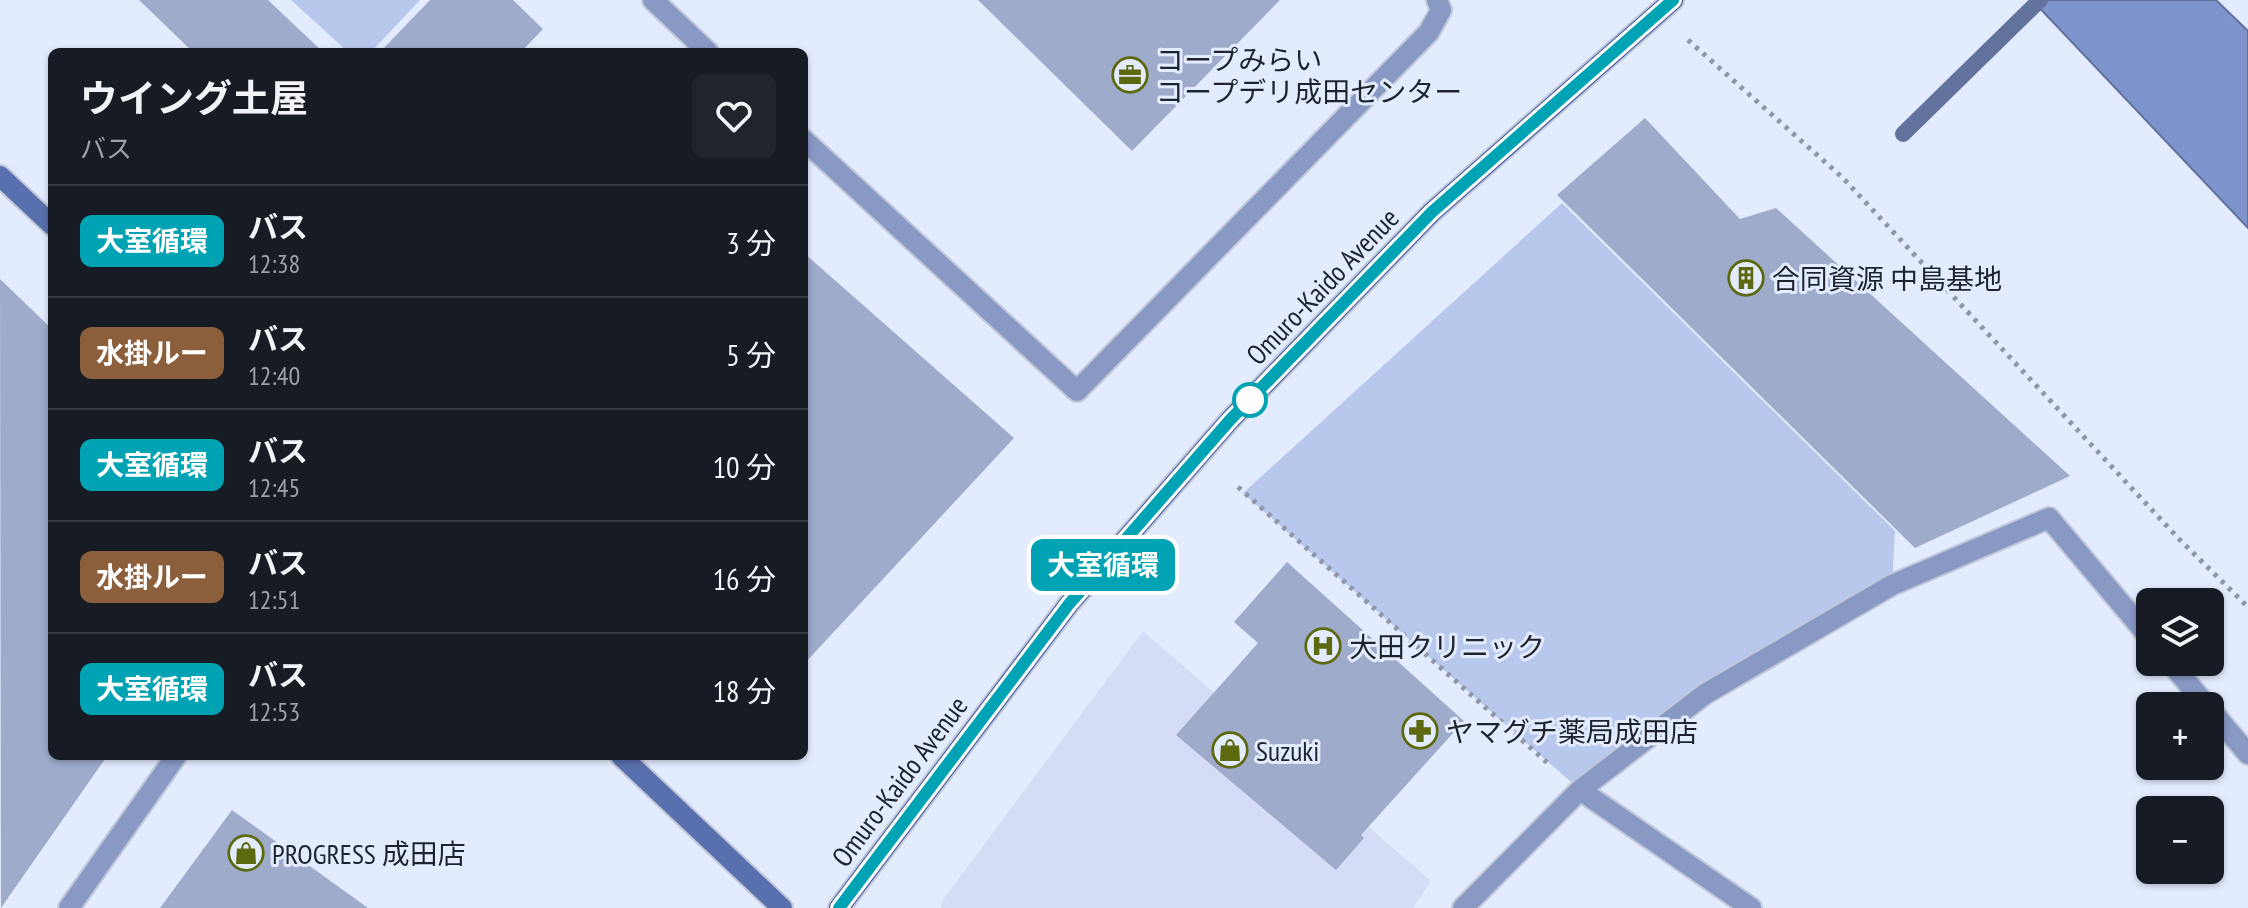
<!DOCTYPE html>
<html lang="ja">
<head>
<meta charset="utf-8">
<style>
  body { margin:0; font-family:"PT Sans Narrow","Noto Sans JP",sans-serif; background:#20242c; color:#f1f3f6; height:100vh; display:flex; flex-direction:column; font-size:30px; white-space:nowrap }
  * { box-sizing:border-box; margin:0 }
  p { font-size:26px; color:#9ea1a6 }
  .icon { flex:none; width:44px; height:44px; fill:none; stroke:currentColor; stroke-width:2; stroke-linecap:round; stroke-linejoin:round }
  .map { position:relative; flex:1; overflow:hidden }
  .details { position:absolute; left:48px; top:48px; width:760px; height:712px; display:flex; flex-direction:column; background:#171b24; border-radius:12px; box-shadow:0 2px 6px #0004 }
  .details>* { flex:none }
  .badge { padding:0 16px; border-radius:12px; font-size:28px; line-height:52px }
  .buttons { position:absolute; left:2136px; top:588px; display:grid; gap:16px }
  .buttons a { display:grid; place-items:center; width:88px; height:88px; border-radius:12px; background:#171b24; box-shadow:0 2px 6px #0004; font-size:40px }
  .map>.badge { position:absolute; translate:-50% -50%; box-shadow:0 0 0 4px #fff }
  .round { display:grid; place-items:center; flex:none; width:84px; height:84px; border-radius:12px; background:#20242c }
  .headline { display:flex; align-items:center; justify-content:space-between; height:136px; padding:0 32px }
  h1 { font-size:38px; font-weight:700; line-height:60px }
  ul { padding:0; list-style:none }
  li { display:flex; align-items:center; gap:24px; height:112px; padding:0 32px; border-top:2px solid #363941 }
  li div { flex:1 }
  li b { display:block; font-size:30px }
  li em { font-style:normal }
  li .badge { min-width:88px; font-weight:700; text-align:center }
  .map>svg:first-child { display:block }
  .built { fill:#d4ddf5 }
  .green { fill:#b8c7ec }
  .water { fill:#7e94cc; stroke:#61729d; stroke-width:2 }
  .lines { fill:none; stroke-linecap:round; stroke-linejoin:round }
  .stream { stroke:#61729d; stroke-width:16 }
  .building { fill:#9fabca }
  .lane-casing { stroke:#c0c8d9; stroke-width:24 }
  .street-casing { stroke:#c0c8d9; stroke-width:24 }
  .secondary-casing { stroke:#c0c8d9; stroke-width:24 }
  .primary-casing { stroke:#c0c8d9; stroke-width:24 }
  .path { stroke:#8f97a6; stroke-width:5; stroke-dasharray:4 6; stroke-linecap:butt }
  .lane { stroke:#8899c4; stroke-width:20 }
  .street { stroke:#8899c4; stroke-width:20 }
  .secondary { stroke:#5970ae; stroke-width:20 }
  .primary { stroke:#39519d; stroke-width:20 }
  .line-casing { stroke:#fff; stroke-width:18 }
  .line { stroke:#00a3b4; stroke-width:12 }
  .stop-dot { fill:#fff; stroke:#00a3b4; stroke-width:4 }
  .labels { text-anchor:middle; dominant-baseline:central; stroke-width:6; stroke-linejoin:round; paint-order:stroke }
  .poi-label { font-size:28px; fill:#1e232e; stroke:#e3ecff; text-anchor:start }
  .street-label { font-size:28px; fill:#1e232e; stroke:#e3ecff }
</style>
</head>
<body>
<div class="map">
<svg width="2248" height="908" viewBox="0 0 2248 908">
  <rect width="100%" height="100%" fill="#e3ecff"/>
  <path class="built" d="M1143,631L1431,881L1413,908H941L942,901Z"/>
  <path class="green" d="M291,0H420L371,52H348Z
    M1562,203L1895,531L1892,585L1705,694L1580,790L1243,493Z"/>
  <path class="water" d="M2032,0H2216L2248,31V228Z"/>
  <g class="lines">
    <path class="stream" d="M1903,134L2040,0"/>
  </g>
  <path class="building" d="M139,0H268L323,52H193Z
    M430,0H513L543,29L521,52H380Z
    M978,0H1280L1132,151Z
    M1645,118L1740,219L1776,208L2070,476L1915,548L1557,195Z
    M804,253L1014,438L804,664Z
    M0,279L52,329V756H107L1,908Z
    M1287,562L1464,721L1361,835L1364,838L1336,870L1176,735L1258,643L1234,622Z
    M232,810L368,908H160Z"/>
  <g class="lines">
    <defs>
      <path id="lane" d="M69,908L176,756"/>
      <path id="street" d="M653,0L708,52
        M804,140L1077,391L1429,32L1441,10L1437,0
        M2170,662L2207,706
        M2210,709L2248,754
        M1580,790L1751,908
        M1463,908L1580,790L1705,694L1892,585L2049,518L2150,638"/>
      <path id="secondary" d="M0,176L52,225
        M621,756L782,908"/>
      <path id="primary" d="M839,908L1069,604L1230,420L1432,212L1673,0"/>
    </defs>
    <use href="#lane" class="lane-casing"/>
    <use href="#street" class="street-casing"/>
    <use href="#secondary" class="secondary-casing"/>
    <use href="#primary" class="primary-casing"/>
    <path class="path" d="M1688,40L1843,178L2179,539L2248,607
      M1238,487L1551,766"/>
    <use href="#lane" class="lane"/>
    <use href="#street" class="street"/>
    <use href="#secondary" class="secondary"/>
    <use href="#primary" class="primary"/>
  </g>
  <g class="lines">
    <defs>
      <path id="line" d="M839,908L1069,604L1230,420L1432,212L1673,0"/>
    </defs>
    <use href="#line" class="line-casing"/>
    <use href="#line" class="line"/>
  </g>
  <defs>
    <symbol id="office-ring" viewBox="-11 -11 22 22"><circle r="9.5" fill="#e3ecff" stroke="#5c690f" stroke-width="1.5"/><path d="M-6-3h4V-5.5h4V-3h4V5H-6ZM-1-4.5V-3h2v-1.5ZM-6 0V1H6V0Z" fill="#5c690f"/></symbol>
    <symbol id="building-ring" viewBox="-11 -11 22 22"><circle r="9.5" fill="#e3ecff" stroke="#5c690f" stroke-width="1.5"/><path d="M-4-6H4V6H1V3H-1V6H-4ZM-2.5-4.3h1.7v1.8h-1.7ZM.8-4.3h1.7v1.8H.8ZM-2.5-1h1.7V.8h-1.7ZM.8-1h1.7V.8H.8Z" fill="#5c690f"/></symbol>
    <symbol id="hospital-ring" viewBox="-11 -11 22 22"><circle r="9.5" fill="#e3ecff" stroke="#5c690f" stroke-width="1.5"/><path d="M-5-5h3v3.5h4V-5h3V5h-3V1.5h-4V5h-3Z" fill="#5c690f"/></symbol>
    <symbol id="pharmacy-ring" viewBox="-11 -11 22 22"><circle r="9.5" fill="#e3ecff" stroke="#5c690f" stroke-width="1.5"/><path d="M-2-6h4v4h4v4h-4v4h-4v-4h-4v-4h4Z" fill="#5c690f"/></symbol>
    <symbol id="shop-ring" viewBox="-11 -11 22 22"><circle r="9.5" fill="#e3ecff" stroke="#5c690f" stroke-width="1.5"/><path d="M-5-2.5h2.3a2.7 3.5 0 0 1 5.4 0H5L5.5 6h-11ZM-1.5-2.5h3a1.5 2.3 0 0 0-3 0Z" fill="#5c690f"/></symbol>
  </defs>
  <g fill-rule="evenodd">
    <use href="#office-ring" x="1110" y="55" width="40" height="40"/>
    <use href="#building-ring" x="1726" y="258" width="40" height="40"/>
    <use href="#hospital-ring" x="1303" y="626" width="40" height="40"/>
    <use href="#pharmacy-ring" x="1400" y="711" width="40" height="40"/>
    <use href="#shop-ring" x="1210" y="730" width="40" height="40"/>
    <use href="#shop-ring" x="226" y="833" width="40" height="40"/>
  </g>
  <circle class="stop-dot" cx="1250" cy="400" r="16"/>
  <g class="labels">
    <g class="poi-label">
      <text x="1156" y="59">コープみらい<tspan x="1156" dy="32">コープデリ成田センター</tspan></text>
      <text x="1772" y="278">合同資源 中島基地</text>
      <text x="1349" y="646">大田クリニック</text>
      <text x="1446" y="731">ヤマグチ薬局成田店</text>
      <text x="1256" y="750">Suzuki</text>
      <text x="272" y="853">PROGRESS 成田店</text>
    </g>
    <g class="street-label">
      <text transform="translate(1322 286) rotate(-46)">Omuro-Kaido Avenue</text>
      <text transform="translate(899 781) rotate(-53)">Omuro-Kaido Avenue</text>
    </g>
  </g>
</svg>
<div class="buttons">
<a><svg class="icon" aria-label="layers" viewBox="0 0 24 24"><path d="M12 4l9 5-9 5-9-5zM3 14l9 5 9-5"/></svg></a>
<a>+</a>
<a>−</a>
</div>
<b class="badge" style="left:1103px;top:565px;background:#00a3b4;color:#fff">大室循環</b>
<section class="details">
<div class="headline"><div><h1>ウイング土屋</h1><p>バス</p></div><a class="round"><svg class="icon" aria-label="heart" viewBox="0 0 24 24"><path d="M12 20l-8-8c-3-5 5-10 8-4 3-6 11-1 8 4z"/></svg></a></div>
<ul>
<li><span class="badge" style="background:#00a3b4;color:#fff">大室循環</span><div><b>バス</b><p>12:38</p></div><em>3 分</em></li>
<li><span class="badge" style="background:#8b5e3c;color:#fff">水掛ルー</span><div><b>バス</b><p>12:40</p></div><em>5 分</em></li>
<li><span class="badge" style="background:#00a3b4;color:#fff">大室循環</span><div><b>バス</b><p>12:45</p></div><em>10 分</em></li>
<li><span class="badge" style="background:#8b5e3c;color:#fff">水掛ルー</span><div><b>バス</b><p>12:51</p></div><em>16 分</em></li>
<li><span class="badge" style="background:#00a3b4;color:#fff">大室循環</span><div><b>バス</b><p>12:53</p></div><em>18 分</em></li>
</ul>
</section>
</div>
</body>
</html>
